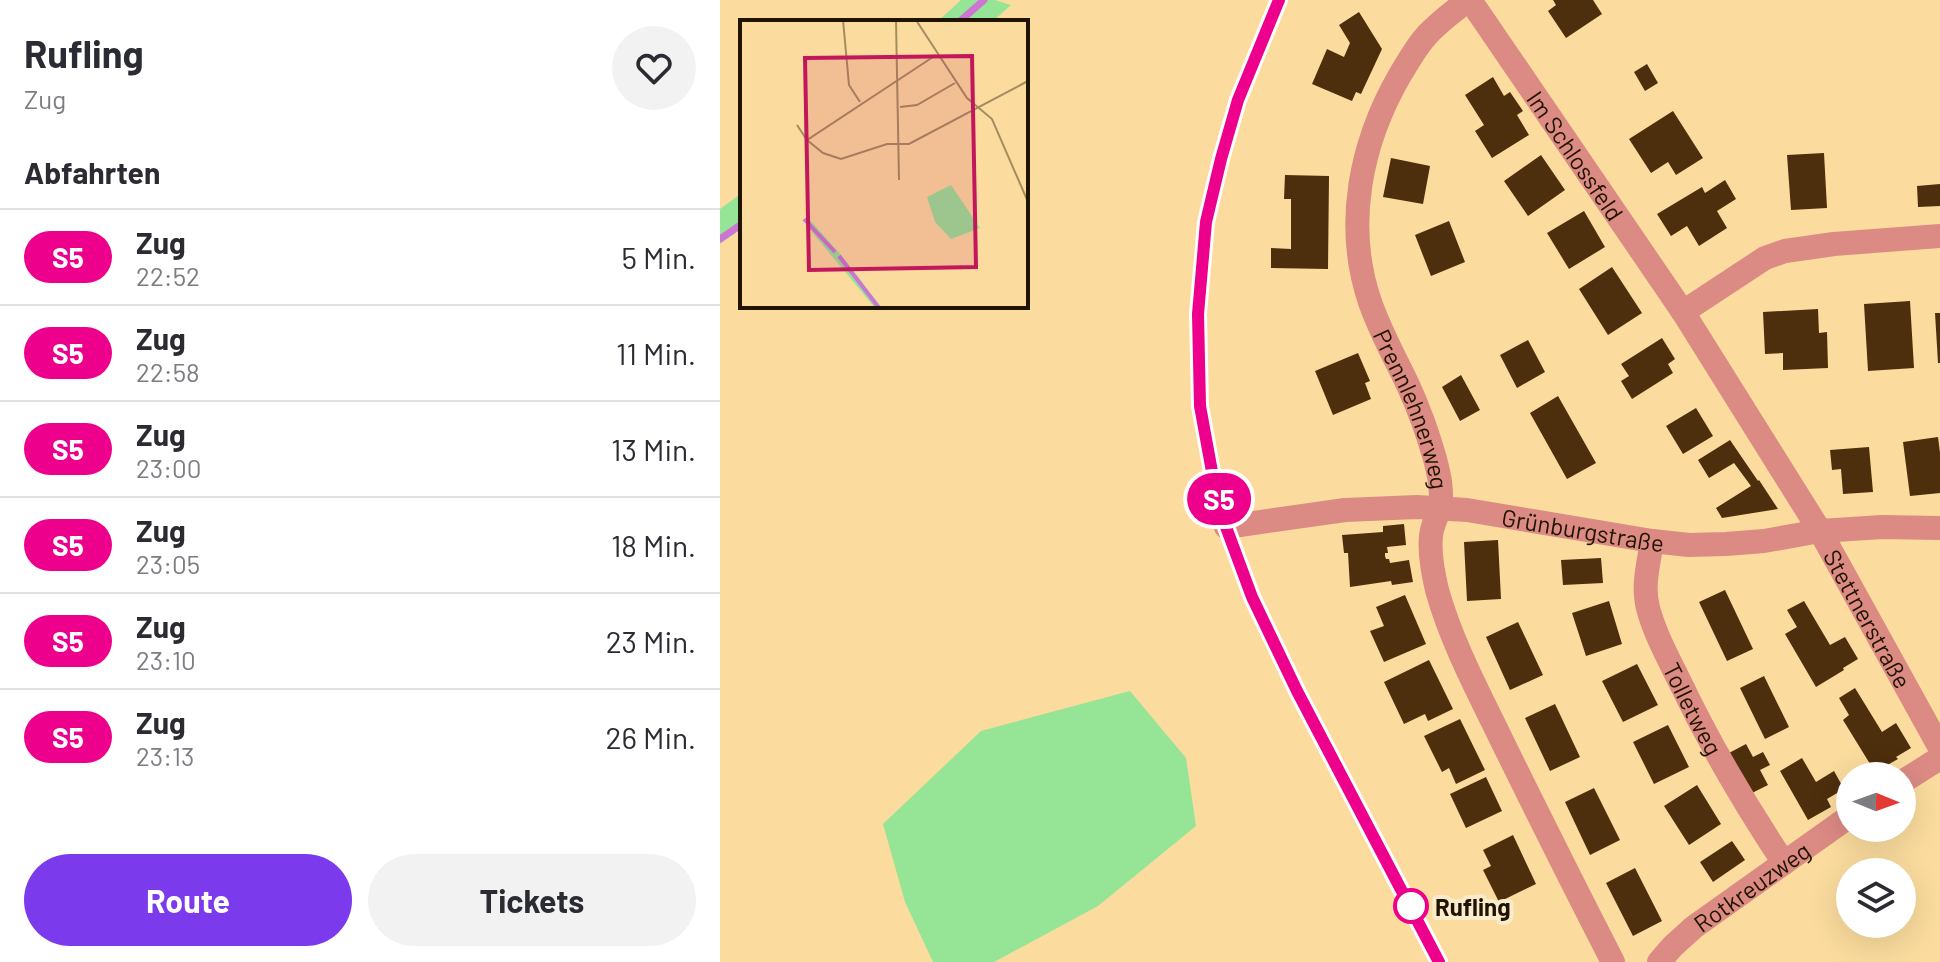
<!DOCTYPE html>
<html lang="de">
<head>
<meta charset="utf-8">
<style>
  body { margin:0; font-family:Barlow,sans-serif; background:#f2f2f3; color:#2b2b33; height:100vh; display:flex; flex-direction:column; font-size:30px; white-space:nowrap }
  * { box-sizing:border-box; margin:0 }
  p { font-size:26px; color:#7c7c81 }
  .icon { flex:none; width:44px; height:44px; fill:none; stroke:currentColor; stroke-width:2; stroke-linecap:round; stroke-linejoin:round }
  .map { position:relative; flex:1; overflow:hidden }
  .panel { display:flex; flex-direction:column; background:#fff; width:720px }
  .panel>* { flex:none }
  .badge { padding:0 16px; border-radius:26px; font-size:28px; line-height:52px }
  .needle { width:52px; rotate:91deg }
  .buttons { position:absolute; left:1116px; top:762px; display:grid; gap:16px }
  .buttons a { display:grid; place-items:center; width:80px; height:80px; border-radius:50%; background:#fff; box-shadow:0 8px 32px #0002; font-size:40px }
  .map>.badge { position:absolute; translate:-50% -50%; box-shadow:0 0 0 4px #fff }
  h2 { padding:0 24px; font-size:30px; line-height:72px }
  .round { display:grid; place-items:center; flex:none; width:84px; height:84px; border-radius:42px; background:#f2f2f3 }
  .headline { display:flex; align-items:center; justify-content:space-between; height:136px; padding:0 24px }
  h1 { font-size:38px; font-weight:700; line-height:60px }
  .primary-button { display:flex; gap:16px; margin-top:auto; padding:16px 24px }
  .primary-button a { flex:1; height:92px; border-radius:48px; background:#7c3aed; color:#fff; font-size:32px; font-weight:700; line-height:92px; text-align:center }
  .primary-button a+a { background:#f2f2f3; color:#2b2b33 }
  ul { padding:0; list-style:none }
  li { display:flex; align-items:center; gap:24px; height:96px; padding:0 24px; border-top:2px solid #e1e1e2 }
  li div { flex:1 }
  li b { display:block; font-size:30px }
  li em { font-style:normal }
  li .badge { min-width:88px; font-weight:700; text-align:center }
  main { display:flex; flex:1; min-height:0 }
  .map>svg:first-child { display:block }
  .green { fill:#96e496 }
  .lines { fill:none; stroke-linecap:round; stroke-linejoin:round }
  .stream { stroke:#cd75d5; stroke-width:7 }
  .building { fill:#4d2e0d }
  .minor { stroke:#dc8a84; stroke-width:24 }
  .rail-casing { stroke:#3c2f15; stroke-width:9 }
  .rail { stroke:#fbebcd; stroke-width:6; stroke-dasharray:18; stroke-linecap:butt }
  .line-casing { stroke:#fff; stroke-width:18 }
  .line { stroke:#ec008c; stroke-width:12 }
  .stop-dot { fill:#fff; stroke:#ec008c; stroke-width:4 }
  .labels { text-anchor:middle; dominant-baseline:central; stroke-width:8; stroke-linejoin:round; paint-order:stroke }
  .street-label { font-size:24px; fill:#1f1400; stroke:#fbebcd }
  .stop-label { font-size:24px; font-weight:bold; fill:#1f1400; stroke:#fbebcd; text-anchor:start }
  .inset-river { fill:none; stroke:#cd75d5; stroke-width:4 }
  .inset-road { fill:none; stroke:#a38c5f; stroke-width:2 }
  .view { fill:#c2185b; fill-opacity:0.15; stroke:#c2185b; stroke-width:4 }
  .inset-edge { fill:none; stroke:#1f1400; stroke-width:4 }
</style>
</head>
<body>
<main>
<section class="panel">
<div class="headline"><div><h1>Rufling</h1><p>Zug</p></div><a class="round"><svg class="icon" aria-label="heart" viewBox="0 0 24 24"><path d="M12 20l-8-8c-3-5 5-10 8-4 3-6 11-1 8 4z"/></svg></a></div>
<h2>Abfahrten</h2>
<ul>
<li><span class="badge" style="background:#ec008c;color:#fff">S5</span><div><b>Zug</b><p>22:52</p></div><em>5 Min.</em></li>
<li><span class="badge" style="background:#ec008c;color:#fff">S5</span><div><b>Zug</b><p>22:58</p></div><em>11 Min.</em></li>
<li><span class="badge" style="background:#ec008c;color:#fff">S5</span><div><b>Zug</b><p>23:00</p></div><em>13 Min.</em></li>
<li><span class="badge" style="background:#ec008c;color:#fff">S5</span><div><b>Zug</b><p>23:05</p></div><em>18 Min.</em></li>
<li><span class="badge" style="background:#ec008c;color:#fff">S5</span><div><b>Zug</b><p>23:10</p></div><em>23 Min.</em></li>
<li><span class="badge" style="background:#ec008c;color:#fff">S5</span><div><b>Zug</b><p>23:13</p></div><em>26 Min.</em></li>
</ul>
<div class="primary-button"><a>Route</a><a>Tickets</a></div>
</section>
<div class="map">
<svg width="1220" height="962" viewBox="0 0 1220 962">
  <rect width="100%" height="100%" fill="#fbdc9e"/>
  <path class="green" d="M241,0H275L291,5L272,22H217Z
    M22,193V228L0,244V209Z
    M410,691L466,758L476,826L378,906L274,962H213L185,902L163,824L261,731Z"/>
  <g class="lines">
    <path class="stream" d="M239,22L264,0
      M0,239L22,224"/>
  </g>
  <path class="building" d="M833,0H873L882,14L846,38L828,11L836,5Z
    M639,12L662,49L641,94L636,92L632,101L592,84L607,49L624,57L630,43L619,25Z
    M927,64L938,83L925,91L914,72Z
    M773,77L784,96L790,92L803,111L797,115L809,135L772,158L755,131L764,125L745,95Z
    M953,111L983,158L956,175L948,162L931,173L909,139Z
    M1104,153L1107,208L1071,210L1067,155Z
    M821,155L845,190L808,216L784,181Z
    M671,158L710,166L703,204L663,197Z
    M565,175L609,176L608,269L551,268V248L571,249V199H564Z
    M1005,180L1016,199L997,211L1007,228L979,246L967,226L951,236L937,214L982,187L985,193Z
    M1220,184V206L1198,207L1197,186Z
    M864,211L885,247L849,269L827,233Z
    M729,221L745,262L711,276L695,235Z
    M892,267L922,313L888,335L859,289Z
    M1190,301L1194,368L1148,371L1144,304Z
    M1098,309L1099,333L1107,332L1108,368L1063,370V353L1045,354L1043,312Z
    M1215,313H1220V363H1218Z
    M942,338L955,359L948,364L953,373L912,399L901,381L909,376L901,364Z
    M808,340L825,372L797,388L780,355Z
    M638,353L650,381L645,383L651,399L613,415L595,371Z
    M741,375L760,410L740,421L722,387Z
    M838,396L876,463L847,479L810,413Z
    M976,408L993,436L963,454L946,426Z
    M1218,437L1220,453V493L1190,496L1183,442Z
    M1010,440L1038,481L1039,480L1058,509L1002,518L996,508L1031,486L1014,463L989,478L978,460Z
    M1149,447L1153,492L1123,494L1121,469L1112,470L1110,450Z
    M684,524L686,545L667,547L668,553H665V556L666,559H669L670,563L689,560L693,582L672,585L671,581L630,587L628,553H624L622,535L663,532V526Z
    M778,540L781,599L747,601L744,542Z
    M881,558L883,583L843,585L841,560Z
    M1005,590L1033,649L1007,661L979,602Z
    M685,595L706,644L664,662L650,631L664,626L656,607Z
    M889,601L902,644L866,656L852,613Z
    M1084,601L1110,645L1125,637L1138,659L1123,668L1124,670L1096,687L1065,634L1077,627L1067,610Z
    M798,622L823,675L790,690L766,637Z
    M709,660L733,709L708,721L705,714L684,724L664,682Z
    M917,664L938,705L903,722L882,681Z
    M1044,676L1069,727L1045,739L1020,688Z
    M1135,688L1162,732L1176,723L1191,748L1176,757L1178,759L1155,772L1123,720L1129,715L1119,698Z
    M835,704L860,757L830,771L805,718Z
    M740,719L765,770L736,784L729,768L722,772L704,736Z
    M948,725L969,767L934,784L913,742Z
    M1026,744L1033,757L1043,752L1050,765L1040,770L1048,785L1030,794L1009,753Z
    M1082,758L1096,782L1114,771L1124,789L1107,799L1111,807L1088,820L1060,771Z
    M766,777L782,811L746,828L730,794Z
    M977,785L1001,824L969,845L944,806Z
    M874,788L900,840L870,855L845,802Z
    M793,835L816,884L779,902L763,870L771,866L763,850Z
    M1012,841L1025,860L993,882L980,862Z
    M915,868L942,921L913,936L886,883Z"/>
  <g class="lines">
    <g class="minor">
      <path id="s1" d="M748,0C734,11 719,22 707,35C696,47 688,62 680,75C640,144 624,226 650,302C660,331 675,358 688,385C699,409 708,434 715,459C719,474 723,491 720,507C717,517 712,525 711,536C709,553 713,573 717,590C732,644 760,695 784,745C820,818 856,890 893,962"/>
      <path id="s2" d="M750,0L963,312L1100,531L1220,748"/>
      <path d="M963,312L1045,258L1065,251L1114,244L1220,236"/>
      <path id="s3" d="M506,527L625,510L697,507L747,510L932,541L969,545L1006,544L1044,541L1100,531L1162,527L1220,528"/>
      <path id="s4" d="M932,541C929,562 922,586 928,608C934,631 946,654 957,676C988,741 1024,803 1064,863"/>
      <path d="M1182,782L1220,758"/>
      <path id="s5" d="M939,962L953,946L974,927L1130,816"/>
    </g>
    <defs>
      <path id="rail" d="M559,0L518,100L501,159L486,222L478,314L480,406L493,477L506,527L532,597L577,691L719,962"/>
    </defs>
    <use href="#rail" class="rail-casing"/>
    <use href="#rail" class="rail"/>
  </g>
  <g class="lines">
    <defs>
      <path id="line" d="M559,0L518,100L501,159L486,222L478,314L480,406L493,477L506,527L532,597L577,691L719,962"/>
    </defs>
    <use href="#line" class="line-casing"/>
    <use href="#line" class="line"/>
  </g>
  <circle class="stop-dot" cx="691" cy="906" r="16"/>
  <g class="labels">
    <g class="street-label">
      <text stroke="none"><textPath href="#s2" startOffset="188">Im Schlossfeld</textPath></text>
      <text stroke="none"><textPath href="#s1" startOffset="454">Prennlehnerweg</textPath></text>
      <text stroke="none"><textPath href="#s3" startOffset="360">Grünburgstraße</textPath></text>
      <text stroke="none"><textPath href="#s2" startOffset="736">Stettnerstraße</textPath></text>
      <text stroke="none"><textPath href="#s4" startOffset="178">Tolletweg</textPath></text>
      <text stroke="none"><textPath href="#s5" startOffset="120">Rotkreuzweg</textPath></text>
    </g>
    <g class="stop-label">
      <text x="715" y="906">Rufling</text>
    </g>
  </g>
  <g transform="translate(20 20)">
    <rect width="288" height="288" fill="#fbdc9e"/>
    <path d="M211,165L240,208L211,219L195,202L187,177ZM69,199L102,236L142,288H135L67,206Z" fill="#96e496"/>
    <path class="inset-river" d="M64,199L95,232M99,236L139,288"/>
    <path class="inset-road" d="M103,0L109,65L120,82M156,0L159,160M176,0L227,78L252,99L288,182M160,87L177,85L215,63M57,105L67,120L196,35M67,120L83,133L101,139L147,124H169L288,61"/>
    <path class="view" d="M232,36L236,247L69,250L65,38Z"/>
    <rect width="288" height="288" class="inset-edge"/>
  </g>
</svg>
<div class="buttons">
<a><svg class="needle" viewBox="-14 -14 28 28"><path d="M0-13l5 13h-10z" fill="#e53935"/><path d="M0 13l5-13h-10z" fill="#7c7c81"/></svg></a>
<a><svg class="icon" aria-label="layers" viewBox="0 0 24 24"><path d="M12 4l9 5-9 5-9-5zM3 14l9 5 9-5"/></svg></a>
</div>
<b class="badge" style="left:499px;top:499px;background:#ec008c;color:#fff">S5</b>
</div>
</main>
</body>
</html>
